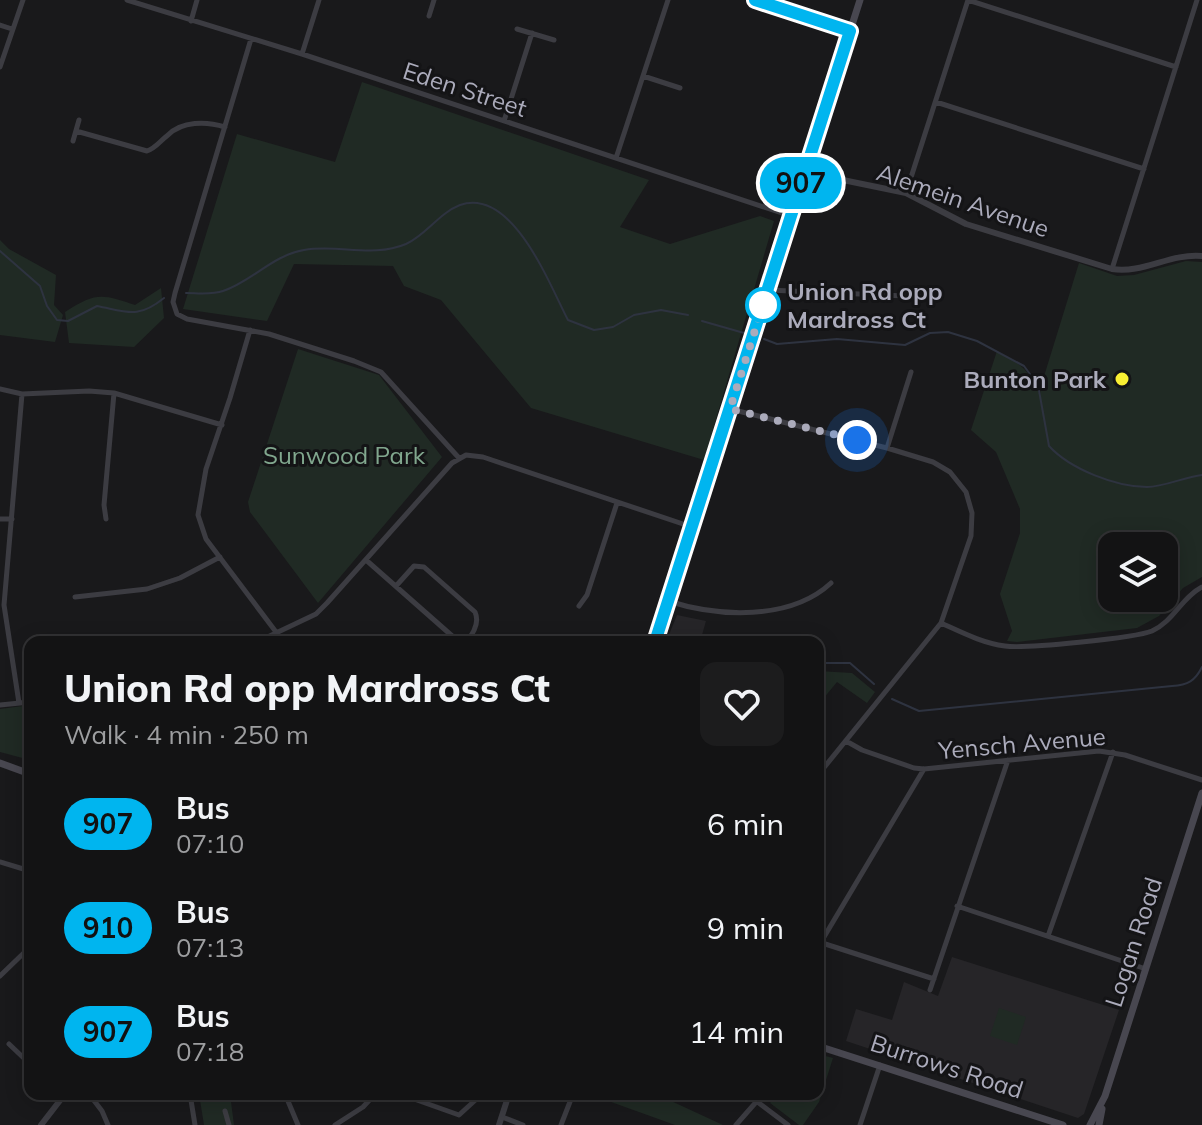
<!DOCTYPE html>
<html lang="en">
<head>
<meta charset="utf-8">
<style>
  body { margin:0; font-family:Mulish,sans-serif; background:#1c1c1d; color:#f1f3f6; height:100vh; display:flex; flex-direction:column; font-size:30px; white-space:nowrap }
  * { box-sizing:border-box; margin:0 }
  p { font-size:26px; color:#9d9ea0 }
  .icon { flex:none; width:44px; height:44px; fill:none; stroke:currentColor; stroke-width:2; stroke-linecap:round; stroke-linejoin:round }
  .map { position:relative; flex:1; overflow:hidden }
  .side { position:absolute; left:24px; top:636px; width:800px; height:464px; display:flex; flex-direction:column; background:#131314; border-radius:16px; box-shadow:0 4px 20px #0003,0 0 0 2px #323234 }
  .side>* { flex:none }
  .badge { padding:0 16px; border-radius:26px; font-size:28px; line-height:52px }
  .tools { position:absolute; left:1098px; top:532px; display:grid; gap:16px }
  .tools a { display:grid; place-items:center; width:80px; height:80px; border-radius:16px; background:#131314; box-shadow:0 4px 20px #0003,0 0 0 2px #323234; font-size:40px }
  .you { position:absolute; width:40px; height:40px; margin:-20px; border:6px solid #fff; border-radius:50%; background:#1a73e8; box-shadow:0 0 0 12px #1a73e833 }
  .map>.badge { position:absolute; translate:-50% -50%; box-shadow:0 0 0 4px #fff }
  .round { display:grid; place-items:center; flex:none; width:84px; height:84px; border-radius:16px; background:#1c1c1d }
  .summary { display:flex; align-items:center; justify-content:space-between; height:136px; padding:0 40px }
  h1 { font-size:38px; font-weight:800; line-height:60px }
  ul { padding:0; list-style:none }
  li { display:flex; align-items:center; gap:24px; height:104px; padding:0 40px }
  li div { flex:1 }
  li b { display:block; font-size:30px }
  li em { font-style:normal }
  li .badge { min-width:88px; font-weight:700; text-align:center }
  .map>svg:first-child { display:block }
  .built { fill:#262528 }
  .green { fill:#202a24; fill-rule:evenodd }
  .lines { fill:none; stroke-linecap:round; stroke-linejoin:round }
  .stream { stroke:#2e3340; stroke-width:2 }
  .minor { stroke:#3c3c42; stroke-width:5 }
  .tertiary { stroke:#3c3c42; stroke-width:6 }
  .secondary { stroke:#484750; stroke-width:7 }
  .line-casing { stroke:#fff; stroke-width:18 }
  .line { stroke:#00b5ef; stroke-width:12 }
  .walk { stroke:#ababbb; stroke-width:8; stroke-dasharray:0 14.4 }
  .stop-dot { fill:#fff; stroke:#00b5ef; stroke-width:4 }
  .poi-dot { fill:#f9ef33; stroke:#141416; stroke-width:3 }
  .labels { text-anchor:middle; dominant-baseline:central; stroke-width:6; stroke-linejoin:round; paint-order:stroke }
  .street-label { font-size:24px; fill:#ababbb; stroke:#141416 }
  .stop-label { font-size:24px; font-weight:bold; fill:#ababbb; stroke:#141416; text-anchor:start }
  .poi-label { font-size:24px; font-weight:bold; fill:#ababbb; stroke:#141416; text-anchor:end }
  .park-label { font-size:24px; fill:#81a78e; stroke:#141416 }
</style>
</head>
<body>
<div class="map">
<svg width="1202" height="1125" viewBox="0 0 1202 1125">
  <rect width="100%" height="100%" fill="#19191b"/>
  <path class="built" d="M677,615L706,621L700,642H666Z
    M952,957L1119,1010L1084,1114L1078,1118L846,1041L856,1009L892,1020L904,982L938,996Z"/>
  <path class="green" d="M362,82L649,180L620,227L670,244L760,216L774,221L704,460L531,408L441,300L404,286L393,266L294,264L267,321L183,309L237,134L335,162Z
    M0,240L9,249L56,275L54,305L63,315L55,342L0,335Z
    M1186,261L1202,262V577L1183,588L1159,616L1137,628L1017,642L1007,641L1012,631L1000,594L1020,533V509L996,452L971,430L997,351C1019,363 1033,372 1040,396L1041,386L1079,263L1117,276L1134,275ZM1112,546H1164V598H1112Z
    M161,288L164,318L134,347L69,343L65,312C96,292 102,294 135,305Z
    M298,349L379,375L442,457L318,603L250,512L248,502Z
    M818,671L852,673L875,692L867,703L837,682L818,705Z
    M30,705V760L0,752V709Z
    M999,1008L1026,1017L1017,1045L990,1036Z
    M818,1054L833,1058L819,1102L803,1125H799L770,1103L777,1094H818Z
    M199,1094H230L234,1125H204Z
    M589,1094H656L723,1125H675Z"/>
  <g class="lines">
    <path class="stream" d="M0,251L40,286L47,306L57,320L68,321L97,306C128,312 138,319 164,298
      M186,293C197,293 212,295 223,291C251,282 273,255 304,250C338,244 373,258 406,244C426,235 439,213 460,205C513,187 550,286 568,320L594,330L613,327L634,315L661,310L688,315
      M702,321L744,333
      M764,339L777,344L837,339L905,345L930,333L948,332L977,341L1024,366L1038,385L1049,446C1070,469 1116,487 1147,487C1164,487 1184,477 1202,475
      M818,663H850L874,684
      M892,699L919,711L1172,686C1188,685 1195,681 1202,667"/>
    <path class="minor" d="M127,0L302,54L791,216
      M755,0L850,31
      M968,0L1176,67
      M429,16L434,0
      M191,21L197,0
      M0,25L12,29
      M517,29L554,40
      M251,39L175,293L173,302L177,314L187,319L269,334L354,361L381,372L459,458
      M302,54L319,0
      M0,67L23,0
      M643,76L680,88
      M936,102L1144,169
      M504,121L532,33
      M76,131L147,151C156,148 160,141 168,135C182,121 206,121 225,127
      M73,141L79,120
      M616,158L668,0
      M906,193L968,0
      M1112,269L1197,0
      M768,290L928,297
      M250,330L230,398L206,469L198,515L206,539L276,632
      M0,389L22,394L89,391L114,393L222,425
      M730,409L887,448L933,462L950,472L966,492L972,513L971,536L941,623L818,775
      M887,448L911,372
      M0,519H12
      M106,519L104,505L114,393
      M366,560L459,642
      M396,586L414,566L424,567L475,612C480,623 473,634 466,642
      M75,597L147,589L180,578L220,557
      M668,601C718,617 790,621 831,583
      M579,606L587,595L617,503
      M941,623C961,632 982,643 1005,646C1024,649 1135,638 1152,631C1174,621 1181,598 1202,587
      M257,642L316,614L327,603L452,463L466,455L483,457L692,527
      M19,703L4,605L22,394
      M0,705L30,702
      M846,741L862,750L914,768L924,769L1099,751L1125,755L1202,780
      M0,862L30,871
      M957,906L1146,969
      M1048,936L1113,752
      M819,942L934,979
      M821,942L924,769
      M0,976L30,947
      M930,990L1008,760
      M9,1044L30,1064
      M89,1094L102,1111L108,1125
      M190,1094L195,1125
      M285,1094L298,1125
      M400,1094L459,1115L482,1094
      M747,1094L788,1125
      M225,1111L229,1125
      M502,1117L523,1125
      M335,1125L363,1107L375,1094
      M561,1125L573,1094
      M736,1125L757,1101
      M860,1125L880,1065"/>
    <path class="tertiary" d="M804,172L906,193L966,224L1112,269C1143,274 1170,253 1202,256
      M41,1125L65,1094
      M499,1125L509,1094"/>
    <path class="secondary" d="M655,642L860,0
      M0,763L30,774
      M818,1046L1063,1125
      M1090,1125L1105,1096L1202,793
      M1099,1125L1102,1109"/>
  </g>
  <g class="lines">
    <defs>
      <path id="line" d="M655,642L850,31L755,0"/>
    </defs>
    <use href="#line" class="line-casing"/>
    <use href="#line" class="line"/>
    <path class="walk" d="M763,305L730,409L857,440"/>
  </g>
  <circle class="stop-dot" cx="763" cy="305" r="16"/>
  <circle class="poi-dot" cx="1122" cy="379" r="8"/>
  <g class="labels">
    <g class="street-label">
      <text transform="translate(465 89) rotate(18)">Eden Street</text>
      <text transform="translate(963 200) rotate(19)">Alemein Avenue</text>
      <text transform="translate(1022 743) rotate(-5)">Yensch Avenue</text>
      <text transform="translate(1133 942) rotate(-72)">Logan Road</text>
      <text transform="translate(947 1066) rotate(18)">Burrows Road</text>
    </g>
    <g class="stop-label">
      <text x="787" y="291">Union Rd opp<tspan x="787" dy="28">Mardross Ct</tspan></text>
    </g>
    <g class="poi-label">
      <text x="1106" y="379">Bunton Park</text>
    </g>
    <g class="park-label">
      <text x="344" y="455">Sunwood Park</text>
    </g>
  </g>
</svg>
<div class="tools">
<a><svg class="icon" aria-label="layers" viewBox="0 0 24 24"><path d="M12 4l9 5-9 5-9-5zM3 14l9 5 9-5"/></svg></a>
</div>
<div class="you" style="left:857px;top:440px"></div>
<b class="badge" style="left:801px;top:183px;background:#00b5ef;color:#111">907</b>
<section class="side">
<div class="summary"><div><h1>Union Rd opp Mardross Ct</h1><p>Walk · 4 min · 250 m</p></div><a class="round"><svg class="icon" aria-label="heart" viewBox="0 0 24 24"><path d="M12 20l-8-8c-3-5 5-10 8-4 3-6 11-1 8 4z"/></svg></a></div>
<ul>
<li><span class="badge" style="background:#00b5ef;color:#111">907</span><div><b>Bus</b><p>07:10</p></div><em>6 min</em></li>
<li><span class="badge" style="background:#00b5ef;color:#111">910</span><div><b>Bus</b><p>07:13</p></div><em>9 min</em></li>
<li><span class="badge" style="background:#00b5ef;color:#111">907</span><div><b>Bus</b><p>07:18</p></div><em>14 min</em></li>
</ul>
</section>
</div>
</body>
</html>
